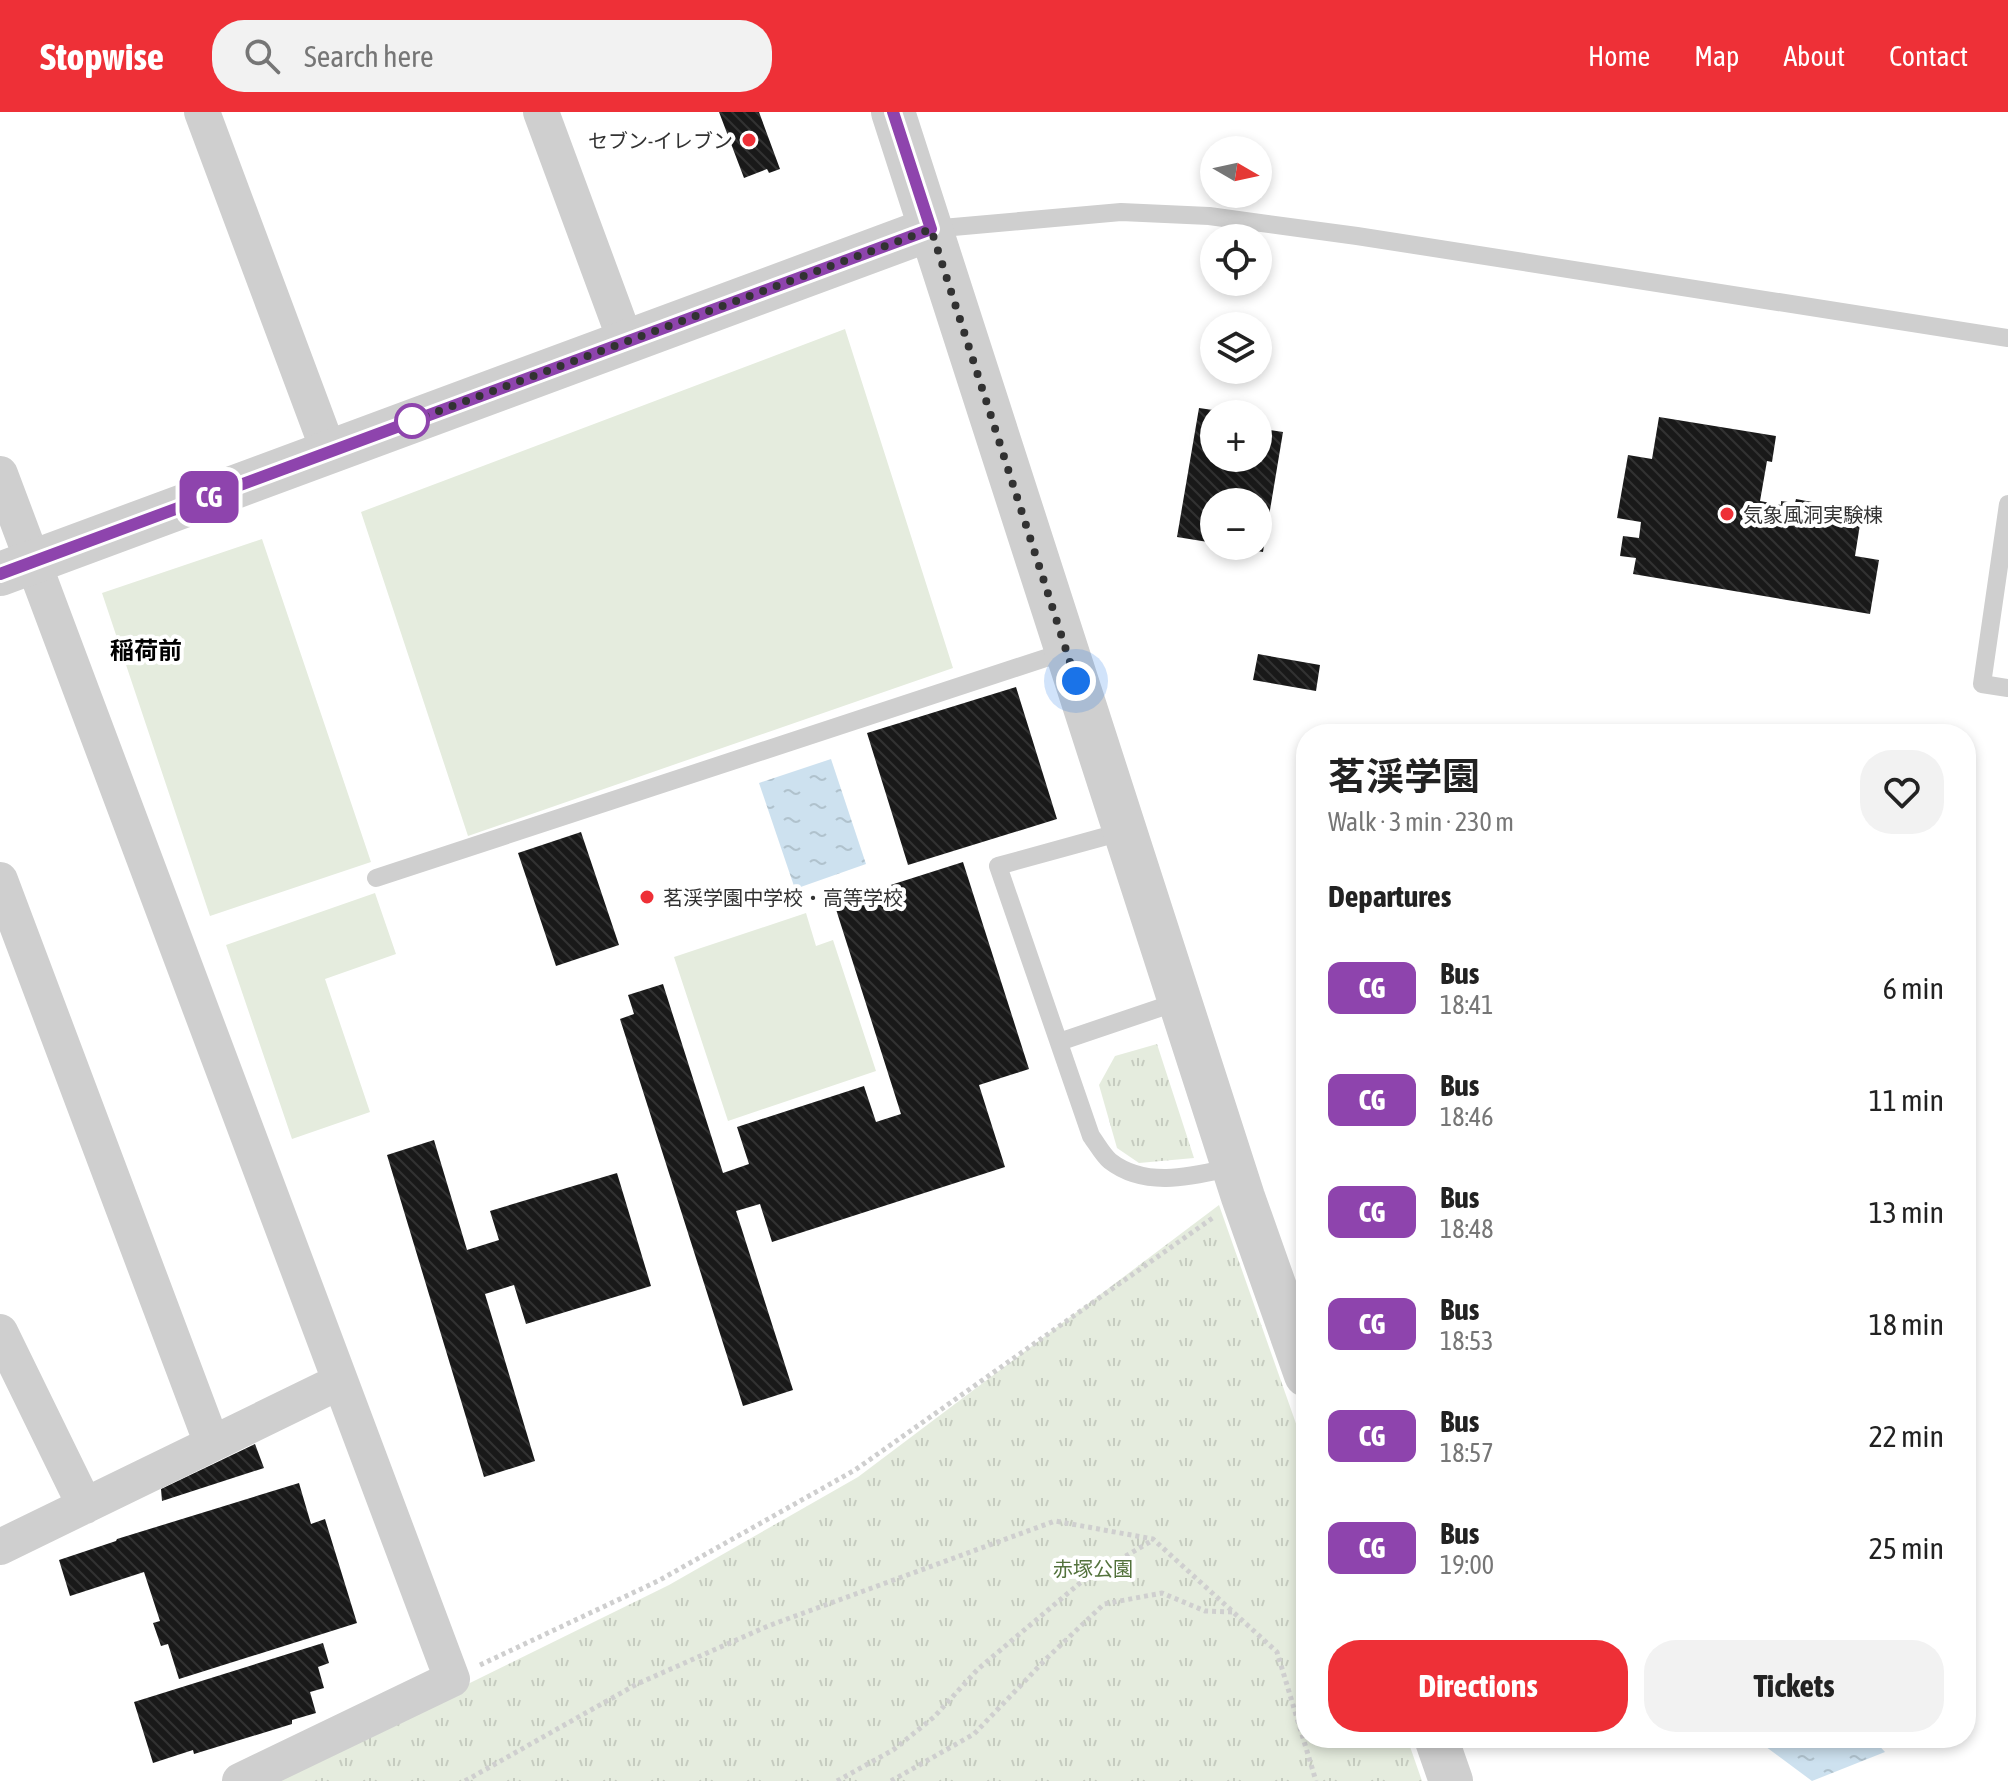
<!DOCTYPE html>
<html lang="en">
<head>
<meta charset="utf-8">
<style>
  body { margin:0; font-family:"Asap Condensed","Noto Sans JP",sans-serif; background:#f2f2f2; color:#222; height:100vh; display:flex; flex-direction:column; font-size:30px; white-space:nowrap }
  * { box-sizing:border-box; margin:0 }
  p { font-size:26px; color:#767676 }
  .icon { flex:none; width:44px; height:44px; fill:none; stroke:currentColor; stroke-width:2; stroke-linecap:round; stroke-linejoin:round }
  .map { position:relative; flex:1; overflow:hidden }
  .panel { position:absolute; left:1296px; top:612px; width:680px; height:1024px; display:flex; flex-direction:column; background:#fff; border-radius:32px; box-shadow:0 4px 12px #0003 }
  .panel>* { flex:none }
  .badge { padding:0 16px; border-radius:12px; font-size:28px; line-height:52px }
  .needle { width:52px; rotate:99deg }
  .buttons { position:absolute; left:1200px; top:24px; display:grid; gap:16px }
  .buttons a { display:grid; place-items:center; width:72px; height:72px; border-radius:50%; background:#fff; box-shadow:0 4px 12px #0003; font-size:40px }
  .you { position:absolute; width:40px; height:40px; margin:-20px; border:6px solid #fff; border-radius:50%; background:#1a73e8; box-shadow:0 0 0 12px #1a73e833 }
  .map>.badge { position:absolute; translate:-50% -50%; box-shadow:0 0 0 4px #fff }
  h2 { padding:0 32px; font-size:30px; line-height:72px }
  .round { display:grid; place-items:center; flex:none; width:84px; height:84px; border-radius:32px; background:#f2f2f2 }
  .summary { display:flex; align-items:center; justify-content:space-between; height:136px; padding:0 32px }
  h1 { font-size:38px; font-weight:700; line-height:60px }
  .button { display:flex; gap:16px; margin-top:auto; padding:16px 32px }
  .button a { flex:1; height:92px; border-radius:32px; background:#ee3037; color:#fff; font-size:32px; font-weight:700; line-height:92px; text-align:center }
  .button a+a { background:#f2f2f2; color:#222 }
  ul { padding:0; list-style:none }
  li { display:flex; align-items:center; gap:24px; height:112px; padding:0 32px }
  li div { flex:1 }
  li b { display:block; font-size:30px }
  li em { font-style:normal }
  li .badge { min-width:88px; font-weight:700; text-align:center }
  header { display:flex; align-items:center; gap:48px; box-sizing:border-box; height:112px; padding:0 40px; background:#ee3037; color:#fff }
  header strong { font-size:38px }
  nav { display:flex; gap:44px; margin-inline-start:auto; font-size:28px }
  .search { width:560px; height:72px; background:#f2f2f2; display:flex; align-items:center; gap:20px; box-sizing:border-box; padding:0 28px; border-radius:32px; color:#767676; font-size:30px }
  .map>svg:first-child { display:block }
  .grass { fill:url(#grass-tufts) }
  .pitch { fill:#e5ecde }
  .water { fill:url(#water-ripples) }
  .building { fill:url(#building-back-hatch) }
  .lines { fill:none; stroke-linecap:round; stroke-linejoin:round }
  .path { stroke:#cfcfcf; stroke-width:5; stroke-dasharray:4 4; stroke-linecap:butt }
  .service { stroke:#cfcfcf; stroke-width:18 }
  .minor { stroke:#cfcfcf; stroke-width:36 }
  .tertiary { stroke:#cfcfcf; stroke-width:44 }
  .line-casing { stroke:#fff; stroke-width:18 }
  .line { stroke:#8e44ad; stroke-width:12 }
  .walk { stroke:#323232; stroke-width:8; stroke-dasharray:0 14.4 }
  .poi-dot { fill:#ee3037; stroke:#fff; stroke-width:3 }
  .stop-dot { fill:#fff; stroke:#8e44ad; stroke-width:4 }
  .labels { text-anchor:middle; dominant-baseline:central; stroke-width:8; stroke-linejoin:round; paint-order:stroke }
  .poi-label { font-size:20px; fill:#323232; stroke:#fff; text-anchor:start }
  .park-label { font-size:20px; fill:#53723c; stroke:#fff }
  .quarter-label { font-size:24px; font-weight:bold; fill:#000; stroke:#fff }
</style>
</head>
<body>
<header>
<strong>Stopwise</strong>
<div class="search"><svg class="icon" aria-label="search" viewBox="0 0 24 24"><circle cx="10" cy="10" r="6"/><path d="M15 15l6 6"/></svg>Search here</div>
<nav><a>Home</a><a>Map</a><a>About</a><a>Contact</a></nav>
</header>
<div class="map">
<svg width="2008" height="1669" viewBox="0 0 2008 1669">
  <defs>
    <pattern id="grass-tufts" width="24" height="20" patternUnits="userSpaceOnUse" patternTransform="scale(2)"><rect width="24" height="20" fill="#e5ecde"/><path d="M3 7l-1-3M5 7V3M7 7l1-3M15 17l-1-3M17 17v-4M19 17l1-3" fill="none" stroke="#c5cbbf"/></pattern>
    <pattern id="water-ripples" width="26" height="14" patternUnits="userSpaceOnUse" patternTransform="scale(2)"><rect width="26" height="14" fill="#cde1ef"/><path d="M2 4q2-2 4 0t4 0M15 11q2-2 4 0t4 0" fill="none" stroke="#b0c2cd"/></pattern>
    <pattern id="building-back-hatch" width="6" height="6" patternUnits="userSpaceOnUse" patternTransform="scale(2)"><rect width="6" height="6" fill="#191919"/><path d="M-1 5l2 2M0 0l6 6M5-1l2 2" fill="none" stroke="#323232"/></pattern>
  </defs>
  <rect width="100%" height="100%" fill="#fff"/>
  <path class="grass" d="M1157,932L1194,1046L1139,1051L1117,1036L1099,973L1115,944Z
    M1219,1093L1306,1340V1626H1407L1422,1669H271L669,1473L858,1365Z"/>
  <path class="pitch" d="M845,217L953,556L468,724L361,400Z
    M262,427L371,750L210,804L102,481Z
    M375,781L396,842L325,867L370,1000L292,1027L226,833Z
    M806,801L816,834L833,828L876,959L728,1009L674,845Z"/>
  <path class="water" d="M831,647L866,752L795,777L759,671Z
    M1754,1626H1872L1885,1640L1812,1669Z"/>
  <path class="building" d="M719,0H759L780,57L769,61L767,57L744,66Z
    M1199,296L1213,298L1214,346H1258V316L1283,320L1263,440L1240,436L1258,434V390H1214V431L1177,425Z
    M1659,305L1776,324L1772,350L1767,349L1760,389L1781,393V389L1795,391L1796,387L1812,390L1811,398L1861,406L1855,444L1879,448L1870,502L1633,462L1636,446L1620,444L1623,424L1639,426L1641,410L1617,406L1628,343L1652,347Z
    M1258,542L1320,553L1316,579L1253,568Z
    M1016,575L1057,707L908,753L867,621Z
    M581,720L619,833L556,854L518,741Z
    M963,750L1029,957L979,973L1005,1055L772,1130L760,1092L736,1099L793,1278L743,1294L620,907L634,902L628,883L663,872L723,1061L749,1052L737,1015L864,974L876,1010L901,1002L834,791Z
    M434,1028L467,1138L499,1128L490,1099L617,1061L651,1174L526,1212L514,1173L485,1182L535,1349L484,1365L387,1043Z
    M255,1332L264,1356L162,1389L161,1377Z
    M299,1371L311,1412L325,1407L357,1511L179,1567L168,1532L161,1534L153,1511L160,1509L144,1460L70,1484L59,1448L116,1429L117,1427Z
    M323,1531L329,1551L318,1555L324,1576L310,1580L316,1601L292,1608V1612L194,1642L193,1638L153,1651L134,1590Z"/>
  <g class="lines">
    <path class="path" d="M480,1553L658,1469L855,1358L1214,1105
      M465,1669L637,1572L768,1514L1055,1409L1153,1427L1277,1540L1316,1669
      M837,1669L893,1638L934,1605L978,1557L1080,1471L1153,1428
      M891,1669L974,1622L1047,1546L1104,1492L1162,1481L1205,1499L1233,1500"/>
    <path class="service" d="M931,117L1121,100L1209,104L1357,124L2008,226
      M2008,392L1982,572L2008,576
      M1125,719L998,754L1091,1024C1097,1032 1103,1043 1110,1049C1146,1077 1193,1064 1233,1055
      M376,766L1067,539
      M1059,930L1180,889"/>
    <path class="minor" d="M202,0L329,340
      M541,0L626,230
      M0,362L452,1567L240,1669
      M0,768L212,1332
      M0,1220L85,1394
      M0,1435L339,1270"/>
    <path class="tertiary" d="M893,0L1243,1085L1306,1263
      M0,462L931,117
      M1436,1626L1451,1669"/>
  </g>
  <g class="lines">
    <defs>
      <path id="line" d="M0,462L931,117L893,0"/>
    </defs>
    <use href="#line" class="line-casing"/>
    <use href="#line" class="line"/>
    <path class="walk" d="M412,309L931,117L1076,569"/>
  </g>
  <g class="poi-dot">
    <circle cx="749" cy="28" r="8"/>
    <circle cx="1727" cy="402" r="8"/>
    <circle cx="647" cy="785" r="8"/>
  </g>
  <circle class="stop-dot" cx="412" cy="309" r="16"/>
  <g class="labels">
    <g class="poi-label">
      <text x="733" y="28" text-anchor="end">セブン-イレブン</text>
      <text x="1743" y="402">気象風洞実験棟</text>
      <text x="663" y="785">茗渓学園中学校・高等学校</text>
    </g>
    <g class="park-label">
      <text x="1093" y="1456">赤塚公園</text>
    </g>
    <g class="quarter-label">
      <text x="146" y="538">稲荷前</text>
    </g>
  </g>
</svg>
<div class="buttons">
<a><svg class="needle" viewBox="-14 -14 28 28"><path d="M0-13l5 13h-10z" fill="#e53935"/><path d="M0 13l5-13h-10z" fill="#767676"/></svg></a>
<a><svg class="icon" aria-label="locate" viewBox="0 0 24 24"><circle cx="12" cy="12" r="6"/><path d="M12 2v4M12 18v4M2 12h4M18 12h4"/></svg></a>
<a><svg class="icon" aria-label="layers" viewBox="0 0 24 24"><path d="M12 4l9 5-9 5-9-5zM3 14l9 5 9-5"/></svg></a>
<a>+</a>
<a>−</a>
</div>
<div class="you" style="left:1076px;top:569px"></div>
<b class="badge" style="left:209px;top:385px;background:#8e44ad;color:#fff">CG</b>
<section class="panel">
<div class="summary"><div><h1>茗渓学園</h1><p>Walk · 3 min · 230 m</p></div><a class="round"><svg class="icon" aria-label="heart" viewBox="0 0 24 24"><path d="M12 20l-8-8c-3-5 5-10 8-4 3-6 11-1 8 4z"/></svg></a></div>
<h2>Departures</h2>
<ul>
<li><span class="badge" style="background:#8e44ad;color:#fff">CG</span><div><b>Bus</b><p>18:41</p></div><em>6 min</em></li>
<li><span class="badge" style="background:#8e44ad;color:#fff">CG</span><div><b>Bus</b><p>18:46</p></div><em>11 min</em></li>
<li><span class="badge" style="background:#8e44ad;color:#fff">CG</span><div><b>Bus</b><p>18:48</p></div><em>13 min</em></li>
<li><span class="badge" style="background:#8e44ad;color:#fff">CG</span><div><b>Bus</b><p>18:53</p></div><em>18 min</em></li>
<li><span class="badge" style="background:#8e44ad;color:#fff">CG</span><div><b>Bus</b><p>18:57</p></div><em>22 min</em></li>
<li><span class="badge" style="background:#8e44ad;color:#fff">CG</span><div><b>Bus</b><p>19:00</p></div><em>25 min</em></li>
</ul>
<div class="button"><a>Directions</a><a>Tickets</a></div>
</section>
</div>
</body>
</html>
